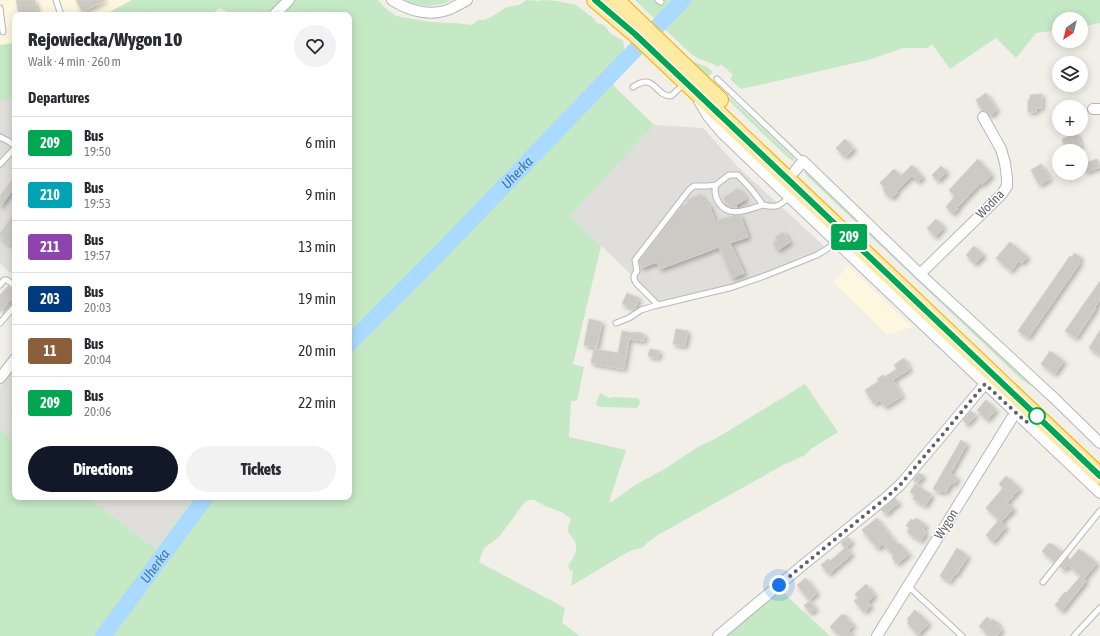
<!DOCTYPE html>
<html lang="en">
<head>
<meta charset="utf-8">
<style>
  body { margin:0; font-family:"Asap Condensed",sans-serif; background:#f2f2f3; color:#2b2b33; height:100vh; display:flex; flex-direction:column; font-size:15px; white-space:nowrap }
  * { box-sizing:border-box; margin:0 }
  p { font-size:13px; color:#7c7c81 }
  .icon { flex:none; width:22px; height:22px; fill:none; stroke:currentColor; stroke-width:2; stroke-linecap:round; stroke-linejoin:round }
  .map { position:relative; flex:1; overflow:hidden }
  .panel { position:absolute; left:12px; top:12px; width:340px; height:488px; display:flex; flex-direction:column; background:#fff; border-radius:8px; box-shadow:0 2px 10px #0003 }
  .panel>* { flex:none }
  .badge { padding:0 8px; border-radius:3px; font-size:14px; line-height:26px }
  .needle { width:26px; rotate:215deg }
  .fabs { position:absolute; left:1052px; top:12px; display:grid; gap:8px }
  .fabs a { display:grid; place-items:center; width:36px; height:36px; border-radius:50%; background:#fff; box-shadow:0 2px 10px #0003; font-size:20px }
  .you { position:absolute; width:20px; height:20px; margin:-10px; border:3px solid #fff; border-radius:50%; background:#1a73e8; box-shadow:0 0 0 6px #1a73e833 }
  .map>.badge { position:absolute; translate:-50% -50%; box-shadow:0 0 0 2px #fff }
  h2 { padding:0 16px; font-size:15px; line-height:36px }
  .round { display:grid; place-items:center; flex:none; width:42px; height:42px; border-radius:21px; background:#f2f2f3 }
  .headline { display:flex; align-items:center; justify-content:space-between; height:68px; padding:0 16px }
  h1 { font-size:19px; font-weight:800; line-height:30px }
  .cta { display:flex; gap:8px; margin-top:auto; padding:8px 16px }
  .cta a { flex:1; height:46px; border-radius:24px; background:#111827; color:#fff; font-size:16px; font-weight:800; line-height:46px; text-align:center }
  .cta a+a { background:#f2f2f3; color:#2b2b33 }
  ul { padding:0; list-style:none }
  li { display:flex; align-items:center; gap:12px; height:52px; padding:0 16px; border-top:1px solid #e1e1e2 }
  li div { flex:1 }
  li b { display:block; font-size:15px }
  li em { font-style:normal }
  li .badge { min-width:44px; font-weight:700; text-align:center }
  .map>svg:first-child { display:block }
  .commercial { fill:#fef7e0 }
  .industrial { fill:#e0deda }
  .green { fill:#c5e8c5 }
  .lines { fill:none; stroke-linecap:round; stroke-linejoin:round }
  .river { stroke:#aadaff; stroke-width:16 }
  .building { fill:#cccac5; stroke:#d6d1c6; filter:url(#shadow) }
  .service-casing { stroke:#b5b8bc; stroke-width:7 }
  .minor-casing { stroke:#b5b8bc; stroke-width:12 }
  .trunk-casing { stroke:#f9ab00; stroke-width:18 }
  .service { stroke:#fff; stroke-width:5 }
  .minor { stroke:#fff; stroke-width:10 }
  .trunk { stroke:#feeaa1; stroke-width:16 }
  .line-casing { stroke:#fff; stroke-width:9 }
  .line { stroke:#00a651; stroke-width:6 }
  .walk { stroke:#5f6368; stroke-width:4; stroke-dasharray:0 7.2 }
  .stop-dot { fill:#fff; stroke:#00a651; stroke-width:2 }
  .labels { text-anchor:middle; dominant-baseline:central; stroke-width:3; stroke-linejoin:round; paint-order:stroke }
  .street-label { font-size:13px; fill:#5f6368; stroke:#fff }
  .water-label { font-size:14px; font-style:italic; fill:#4174aa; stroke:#fff }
</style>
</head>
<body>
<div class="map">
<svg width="1100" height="636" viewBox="0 0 1100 636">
  <defs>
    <filter id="shadow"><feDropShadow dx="2.5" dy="2.5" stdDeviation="2" flood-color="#0004"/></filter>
  </defs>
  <rect width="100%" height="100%" fill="#f1efe8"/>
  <path class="commercial" d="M0,0H132L104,15H15V43L0,45Z
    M848,266L912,327L888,335L833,282Z"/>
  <path class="industrial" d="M15,99V276L0,264V100Z
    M654,125L703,128L738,167L825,247L816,254L732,285L660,302L570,216Z
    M15,367V441L0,429V386Z
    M88,497H195L156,549Z"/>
  <path class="green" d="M132,0H378L384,7L396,16L412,19L431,22L455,23L472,25L478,20H484L491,17L507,7L519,5L527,0L539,1L544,0L557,1L576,5L592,17L597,23L604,25L610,33L618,38L623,40L626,64L613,85L654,125L570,216L601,246L573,364L584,367L577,401H571L569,437L626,450L609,502L613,501L635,485L666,468L698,447L715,439L805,384L838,432L811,449L805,455L783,465L658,535L647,543L642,548L633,550L626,553L571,586L573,571L570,570L568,566C573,558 580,549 574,540C571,535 568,534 568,529C568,525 570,523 571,520C564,511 555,510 545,506C541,504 535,499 530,500C528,500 526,502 524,503L499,537L484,548L479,562L565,608L562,623L580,636H0V429L15,441V497H88L156,549L195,497H349V15H233L220,8L209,15H104Z
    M405,0H452C437,8 420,7 405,0Z
    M635,0H1100V23L1081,27V19H1059V30L1036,33L1016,58L996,38L950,69L932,44L927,48H903L868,60L741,89L730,79L733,75L721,64L718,67C709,61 699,60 691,54Z
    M663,37L692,61L709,68L713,72L708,77L794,158V161L791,160L784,154Z
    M15,43V99L0,100V45Z
    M805,169L1043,394L1037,389L1022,380L807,176L805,172Z
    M600,393L609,398L614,397L636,398L639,399L640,403L637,408L603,407L597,406L596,403Z
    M778,588L830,636H721Z"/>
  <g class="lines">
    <g class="river">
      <path id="s1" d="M349,344L428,265L683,0"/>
      <path id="s2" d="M103,636L206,497"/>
    </g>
  </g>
  <path class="building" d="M16,0H35L38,15H19Z
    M76,0H106L82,12Z
    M986,93L997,110L990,116L987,112L982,111L976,100Z
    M1042,94V108H1036V112H1028V100L1030,99V95Z
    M1077,133L1081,146L1066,151L1062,139Z
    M845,139L854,149L845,157L836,148Z
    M978,159L992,175L982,185L980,183L957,208H958L953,214L946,207L955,196L949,190Z
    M1097,159L1100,167L1086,172L1083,164Z
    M1041,164L1050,179L1039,185L1031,170Z
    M912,165L923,177L918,182L912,176L896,191L897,193L892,198L889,195L888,196L883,190L885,188L880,183L894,169L901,176Z
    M941,166L947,172L938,181L932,175Z
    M11,181L15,184V187L0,207V196Z
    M738,188L741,194L742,193L746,199L736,205L737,208L730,207L723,198Z
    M701,194L703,201L705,200L707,205H709L715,221L732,216L740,215L748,237L730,243L744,273L732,278L719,247L660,269L657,262L641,268L639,261L678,211L681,210L680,208L681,206L688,204L687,200Z
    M15,213V241L11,245L0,237V233Z
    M936,219L944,227L935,237L927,228Z
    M783,232L790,242L778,250L773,243L777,240L775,237Z
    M1010,242L1028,257L1022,263L1019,261L1011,271L996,258Z
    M974,246L984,255L975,264L966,255Z
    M1074,253L1081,257L1079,261L1080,263L1028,338L1018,331L1070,256L1072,257Z
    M1100,281V300L1095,307L1096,308L1076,338L1065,331Z
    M8,286L15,292V295L0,312V295Z
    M627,293L639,298L635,309L622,304Z
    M589,319L602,322L597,347L584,345Z
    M676,329L688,331L685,346L673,344Z
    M1100,330V355L1089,348Z
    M622,331L633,333V332L642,333V334L645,335L644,341L629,339L624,369L591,363L594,349L618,353Z
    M650,349L660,351L658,358L648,356Z
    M1050,351L1064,361L1055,374L1041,364Z
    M904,358L910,369L893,380L902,396L885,407L880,400L874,404L865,390L879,381L877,379L883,375L884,377L897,369L894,365Z
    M986,400L996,410L987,420L977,410Z
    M971,411L976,415L967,425L963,420Z
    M961,440L967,444L950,474L958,478L954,484L951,483L946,492L942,490L941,493L933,489Z
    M919,473L924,476L917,483L913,480Z
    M1006,476L1020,488L1007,503L1014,509L1001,522L1006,527L993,542L986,535L999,520L986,508L1003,488L999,484Z
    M915,484L932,495L925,506L913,499L915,495L910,492Z
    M895,498L899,503L892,508L887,514L881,510Z
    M877,518L897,544L899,543L909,554L897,564L892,558L894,556L883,544L878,549L862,530Z
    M916,518L926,525L923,530L926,532L921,541L907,532L910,528L906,526L911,519L914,521Z
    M848,537L852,542L846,547L852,554L829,574L821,565L828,559L830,561L845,548L841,543Z
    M1049,543L1052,545V544L1062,552L1054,562L1042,551Z
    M957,548L968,556L956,575L954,574L950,582L940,576Z
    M1079,549L1097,563L1084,579L1086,581L1062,611L1055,605L1059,600H1058L1065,592L1066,593L1081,576L1068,565L1064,570L1060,567L1068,557L1070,560Z
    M806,578L817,593L809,600L797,585Z
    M866,584L875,595L868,602L871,606L864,612L854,601L858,598L855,594Z
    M810,601L816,609L810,613L804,605Z
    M915,610L929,623L918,635L907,623L909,621L907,619Z
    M841,615H846L847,619L854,625L848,630L854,636H840L830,627Z
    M987,617L992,621L993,619L999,624L997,625L1002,629L997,636H989L985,633L986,632L979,626Z"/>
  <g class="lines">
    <defs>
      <path id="service" d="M56,0L61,15
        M658,0L661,2
        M0,8L3,32
        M717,79L803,161
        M633,87C656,72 654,96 671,96L685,83
        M0,137L8,141L15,146
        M0,164L15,148
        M763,205C749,209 729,219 719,203C715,197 714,191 716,185L729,175H738L752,190L763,205C777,208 779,206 790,197
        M0,285L4,280H7L15,286
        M658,305L636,283C633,278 633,276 637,271L635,260L689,190L694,186H708L716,185
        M0,323L15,306
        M616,323L629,318L641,310L654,306L733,287L767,275L817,255L827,249L836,242
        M1043,582L1100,511
        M908,586L962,636
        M1074,636L1100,608"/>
      <path id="minor" d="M392,0C409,11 431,17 450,9C456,6 462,3 467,0
        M274,15L289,0
        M699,101L708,116L723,134L1100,493
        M1093,109H1100
        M795,171L803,161L920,274L1054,398L1100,443
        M920,274L1002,194L1007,186V178L1005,163L1001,149L983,117
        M0,378L15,359
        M718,636L803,565L887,497L901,484L985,384
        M877,636L1012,418L1016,413"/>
      <path id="trunk" d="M595,0L636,35L1100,476
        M616,0L720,100"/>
    </defs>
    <use href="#service" class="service-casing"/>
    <use href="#minor" class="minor-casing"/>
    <use href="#trunk" class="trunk-casing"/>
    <use href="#service" class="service"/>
    <use href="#minor" class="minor"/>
    <use href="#trunk" class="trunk"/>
  </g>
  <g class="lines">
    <defs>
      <path id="line" d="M595,0L636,35L1100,476"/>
    </defs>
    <use href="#line" class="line-casing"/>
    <use href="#line" class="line"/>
    <path class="walk" d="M779,585L887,497L901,484L985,384L1026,422L1037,416"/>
  </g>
  <circle class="stop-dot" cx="1037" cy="416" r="8"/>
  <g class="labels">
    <g class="street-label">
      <text transform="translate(990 204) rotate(-46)">Wodna</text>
      <text transform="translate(946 524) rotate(-58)">Wygon</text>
    </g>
    <g class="water-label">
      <text stroke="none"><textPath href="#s1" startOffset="240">Uherka</textPath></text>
      <text stroke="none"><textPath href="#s2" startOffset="87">Uherka</textPath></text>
    </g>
  </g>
</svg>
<div class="fabs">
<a><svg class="needle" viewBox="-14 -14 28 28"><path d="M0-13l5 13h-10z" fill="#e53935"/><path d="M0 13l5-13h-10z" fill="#7c7c81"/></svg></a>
<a><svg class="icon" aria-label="layers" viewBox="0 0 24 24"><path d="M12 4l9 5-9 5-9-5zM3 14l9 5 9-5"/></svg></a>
<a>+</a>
<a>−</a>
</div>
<div class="you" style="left:779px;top:585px"></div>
<b class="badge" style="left:849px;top:237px;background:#00a651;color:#fff">209</b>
<section class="panel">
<div class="headline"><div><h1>Rejowiecka/Wygon 10</h1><p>Walk · 4 min · 260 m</p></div><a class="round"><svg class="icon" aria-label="heart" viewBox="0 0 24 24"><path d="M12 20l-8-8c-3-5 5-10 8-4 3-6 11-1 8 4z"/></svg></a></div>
<h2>Departures</h2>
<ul>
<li><span class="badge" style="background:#00a651;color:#fff">209</span><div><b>Bus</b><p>19:50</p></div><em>6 min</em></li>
<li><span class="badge" style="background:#00a3b4;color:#fff">210</span><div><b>Bus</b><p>19:53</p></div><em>9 min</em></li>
<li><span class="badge" style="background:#8e44ad;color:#fff">211</span><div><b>Bus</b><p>19:57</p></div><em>13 min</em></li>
<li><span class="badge" style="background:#003b80;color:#fff">203</span><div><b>Bus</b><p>20:03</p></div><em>19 min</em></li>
<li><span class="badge" style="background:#8b5e3c;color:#fff">11</span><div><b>Bus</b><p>20:04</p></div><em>20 min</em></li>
<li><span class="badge" style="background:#00a651;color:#fff">209</span><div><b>Bus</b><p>20:06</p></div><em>22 min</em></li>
</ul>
<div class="cta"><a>Directions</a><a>Tickets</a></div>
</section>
</div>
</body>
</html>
